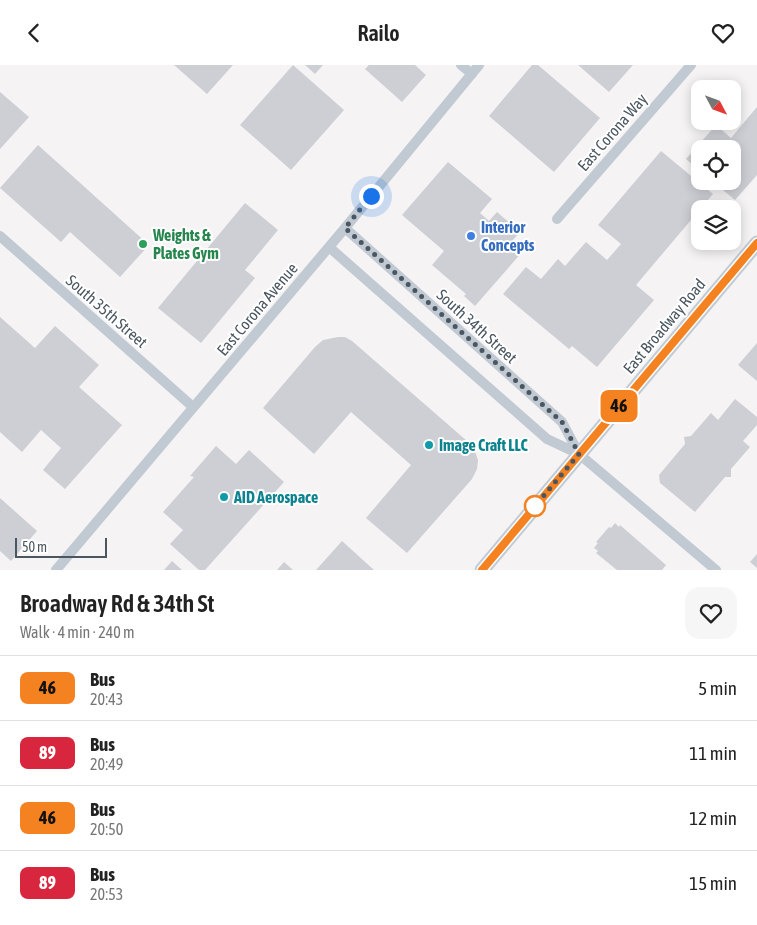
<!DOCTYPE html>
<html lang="en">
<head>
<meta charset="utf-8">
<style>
  body { margin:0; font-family:"Asap Condensed",sans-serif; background:#f6f6f6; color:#222; height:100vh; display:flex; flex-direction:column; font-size:19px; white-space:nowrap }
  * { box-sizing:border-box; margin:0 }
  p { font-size:16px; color:#767676 }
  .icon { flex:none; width:28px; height:28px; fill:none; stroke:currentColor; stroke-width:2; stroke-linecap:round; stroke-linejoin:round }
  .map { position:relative; height:505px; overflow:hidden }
  .sheet { display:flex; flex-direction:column; background:#fff; flex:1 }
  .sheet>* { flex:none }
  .badge { padding:0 10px; border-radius:8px; font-size:18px; line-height:32px }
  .needle { width:32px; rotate:131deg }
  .controls { position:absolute; left:691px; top:15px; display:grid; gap:10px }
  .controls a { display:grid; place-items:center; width:50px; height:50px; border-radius:10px; background:#fff; box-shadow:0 2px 12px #0003; font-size:25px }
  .scale { position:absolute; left:15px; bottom:12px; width:92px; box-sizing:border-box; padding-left:5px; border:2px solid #4a5661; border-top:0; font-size:14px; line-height:18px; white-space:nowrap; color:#4a5661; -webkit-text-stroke:4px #fff; paint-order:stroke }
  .you { position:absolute; width:25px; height:25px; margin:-12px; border:4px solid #fff; border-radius:50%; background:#1a73e8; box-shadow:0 0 0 8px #1a73e833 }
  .map>.badge { position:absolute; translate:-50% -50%; box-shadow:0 0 0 2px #fff }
  .round { display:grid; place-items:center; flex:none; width:52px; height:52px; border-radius:15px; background:#f6f6f6 }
  .summary { display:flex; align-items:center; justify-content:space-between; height:85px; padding:0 20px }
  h1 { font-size:24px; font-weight:600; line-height:38px }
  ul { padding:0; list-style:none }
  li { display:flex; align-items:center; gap:15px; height:65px; padding:0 20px; border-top:1px solid #e0e0e0 }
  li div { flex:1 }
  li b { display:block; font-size:19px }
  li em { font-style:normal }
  li .badge { min-width:55px; font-weight:700; text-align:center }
  header { display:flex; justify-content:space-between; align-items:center; height:65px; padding:0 20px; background:#fff; font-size:22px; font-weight:600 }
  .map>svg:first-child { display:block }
  .building { fill:#cdcfd5 }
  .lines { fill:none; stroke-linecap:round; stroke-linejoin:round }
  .minor { stroke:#c1cad2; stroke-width:10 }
  .secondary { stroke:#c1cbd6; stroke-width:15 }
  .line-casing { stroke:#fff; stroke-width:11 }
  .line { stroke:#f58220; stroke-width:8 }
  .walk { stroke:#4a5661; stroke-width:5; stroke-dasharray:0 9 }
  .shop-dot { fill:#3f7fe0; stroke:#fff; stroke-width:2 }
  .leisure-dot { fill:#2e9e5b; stroke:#fff; stroke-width:2 }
  .culture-dot { fill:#0f9aa8; stroke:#fff; stroke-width:2 }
  .stop-dot { fill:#fff; stroke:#f58220; stroke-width:2.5 }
  .labels { text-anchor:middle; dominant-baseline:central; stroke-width:4; stroke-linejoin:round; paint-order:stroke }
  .street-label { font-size:16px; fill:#4a5661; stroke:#fff }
  .shop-label { font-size:16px; font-weight:bold; fill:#366cbe; stroke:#fff; text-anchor:start }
  .leisure-label { font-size:16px; font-weight:bold; fill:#27864d; stroke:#fff; text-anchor:start }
  .culture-label { font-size:16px; font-weight:bold; fill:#0d838f; stroke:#fff; text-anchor:start }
</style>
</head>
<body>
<header><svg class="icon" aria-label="back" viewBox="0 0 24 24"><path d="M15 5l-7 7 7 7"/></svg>Railo<svg class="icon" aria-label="heart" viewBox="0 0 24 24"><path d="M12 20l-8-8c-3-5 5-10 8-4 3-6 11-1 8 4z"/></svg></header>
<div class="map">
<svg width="757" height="505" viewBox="0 0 757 505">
  <rect width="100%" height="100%" fill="#f5f3f3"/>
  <path class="building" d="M174,0H233L207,29Z
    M293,0L344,45L291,105L240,60Z
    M305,0H323L315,9Z
    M369,0H415L426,10L402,37L365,4Z
    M532,0H538L600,53L554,107L489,51Z
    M578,0H633L609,27Z
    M0,27L29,52L0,84Z
    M757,42V110L735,135L712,116H732V84H700V106L686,94L716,60L731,73Z
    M38,80L149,180L120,212L70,167L61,177L0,123Z
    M661,86L713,129L636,220L654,235L597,302L572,281L569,284L503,229L526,202L541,214L558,194L565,201L586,177L607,195L621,179L598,160Z
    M448,97L492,134L480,148L489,156L497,147L520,167L512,176L523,186L475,241L464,231L466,229L432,200L444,186L402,150Z
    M245,138L278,165L245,205L255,213L201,278L158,243Z
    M0,252L35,283L55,261L99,300L79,322L122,360L65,424L43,405L61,383L41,365L22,387L0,367Z
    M338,272H345L352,276L467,376L474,384L478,395L477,404L472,414L407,488L366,453L411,400L351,347L314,389L263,343L315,282L323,275Z
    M757,278V316L738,300Z
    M735,334L757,352V360L743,376L750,382L731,404V412H725L695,447L660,418L659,410L685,379L684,372L691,371L711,348L718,355Z
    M216,381L236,399L249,385L284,417L205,505H199L170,479L183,465L163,447L194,412L190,411Z
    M0,433L37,466L11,496L0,486Z
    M615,458L619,462L620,460L666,500L662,505H617L596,488L598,486L594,483L598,478L596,477L609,462L611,463Z
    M342,476L374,505H316Z
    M757,489V503L750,497Z
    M172,496L182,505H164Z
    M284,497L293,505H277Z"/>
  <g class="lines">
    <path class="minor" d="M461,0L472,9
      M557,154L691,0
      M345,163L562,357L579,389
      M0,171L193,342
      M329,182L547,374L579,389L716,505
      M56,505L345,163L479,0"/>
    <path class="secondary" d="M482,505L757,178"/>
  </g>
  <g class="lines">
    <defs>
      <path id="line" d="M482,505L757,178"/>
    </defs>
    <use href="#line" class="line-casing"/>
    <use href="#line" class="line"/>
    <path class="walk" d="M371,131L345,163L562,357L579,389L530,447L535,441"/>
  </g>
  <circle class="shop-dot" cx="471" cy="171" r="5"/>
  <circle class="leisure-dot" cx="143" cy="179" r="5"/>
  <g class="culture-dot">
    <circle cx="429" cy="380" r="5"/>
    <circle cx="224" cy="432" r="5"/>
  </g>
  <circle class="stop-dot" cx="535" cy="441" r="10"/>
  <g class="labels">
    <g class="street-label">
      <text transform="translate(612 67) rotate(-49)">East Corona Way</text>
      <text transform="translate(257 244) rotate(-50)">East Corona Avenue</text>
      <text transform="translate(107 246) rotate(41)">South 35th Street</text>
      <text transform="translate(477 261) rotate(42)">South 34th Street</text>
      <text transform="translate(664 261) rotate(-50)">East Broadway Road</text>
    </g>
    <g class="shop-label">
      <text x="481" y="162">Interior<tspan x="481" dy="18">Concepts</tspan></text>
    </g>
    <g class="leisure-label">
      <text x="153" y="170">Weights &amp;<tspan x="153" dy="18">Plates Gym</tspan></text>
    </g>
    <g class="culture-label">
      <text x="439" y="380">Image Craft LLC</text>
      <text x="234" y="432">AID Aerospace</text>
    </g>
  </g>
</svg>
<div class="controls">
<a><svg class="needle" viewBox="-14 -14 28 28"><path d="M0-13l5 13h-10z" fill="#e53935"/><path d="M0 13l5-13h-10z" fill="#767676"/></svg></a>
<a><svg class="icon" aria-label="locate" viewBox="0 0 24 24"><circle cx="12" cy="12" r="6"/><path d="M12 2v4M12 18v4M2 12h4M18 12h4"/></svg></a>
<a><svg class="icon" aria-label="layers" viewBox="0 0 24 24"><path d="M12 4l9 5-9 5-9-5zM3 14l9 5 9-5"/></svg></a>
</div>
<div class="scale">50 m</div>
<div class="you" style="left:371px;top:131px"></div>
<b class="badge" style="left:619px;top:341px;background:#f58220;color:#111">46</b>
</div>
<section class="sheet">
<div class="summary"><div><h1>Broadway Rd &amp; 34th St</h1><p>Walk · 4 min · 240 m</p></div><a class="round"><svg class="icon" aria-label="heart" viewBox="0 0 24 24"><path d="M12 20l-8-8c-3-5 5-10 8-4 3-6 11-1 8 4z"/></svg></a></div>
<ul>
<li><span class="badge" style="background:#f58220;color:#111">46</span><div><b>Bus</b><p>20:43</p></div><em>5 min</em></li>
<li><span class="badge" style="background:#d7263d;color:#fff">89</span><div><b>Bus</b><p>20:49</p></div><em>11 min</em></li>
<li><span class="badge" style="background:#f58220;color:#111">46</span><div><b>Bus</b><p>20:50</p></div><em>12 min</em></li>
<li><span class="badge" style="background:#d7263d;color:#fff">89</span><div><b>Bus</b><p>20:53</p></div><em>15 min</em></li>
</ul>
</section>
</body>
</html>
